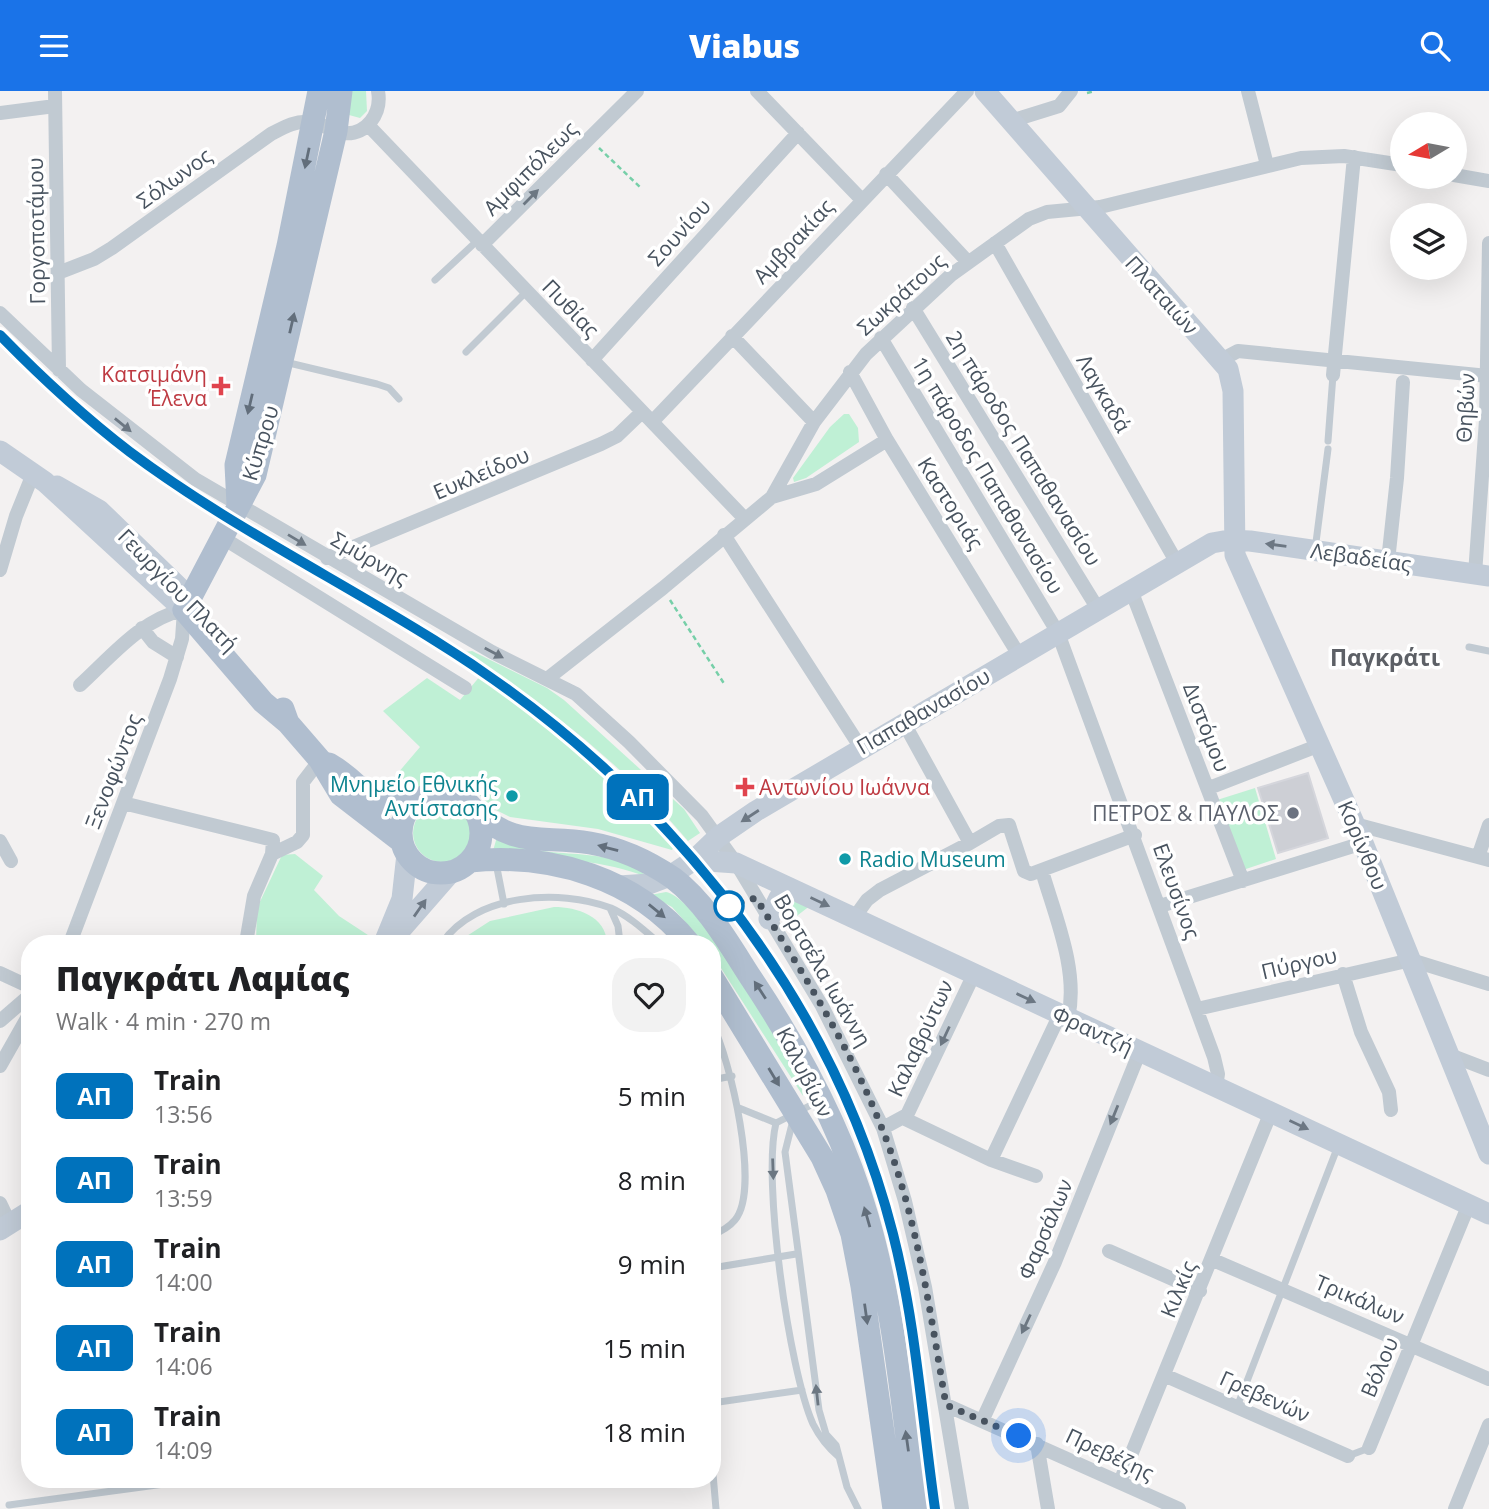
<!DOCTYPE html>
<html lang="en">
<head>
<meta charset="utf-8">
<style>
  body { margin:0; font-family:"Open Sans",sans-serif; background:#f2f2f2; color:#202124; height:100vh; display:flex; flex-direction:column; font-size:26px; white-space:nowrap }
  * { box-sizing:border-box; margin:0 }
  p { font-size:23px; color:#757577 }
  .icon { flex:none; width:38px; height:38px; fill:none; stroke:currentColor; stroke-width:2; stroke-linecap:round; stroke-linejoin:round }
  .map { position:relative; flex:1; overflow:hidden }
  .sheet { position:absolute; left:21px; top:844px; width:700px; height:553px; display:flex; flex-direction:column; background:#fff; border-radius:28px; box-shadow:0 7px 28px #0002 }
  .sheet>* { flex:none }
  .badge { padding:0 14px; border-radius:10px; font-size:24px; line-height:46px }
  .needle { width:46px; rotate:260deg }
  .buttons { position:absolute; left:1390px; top:21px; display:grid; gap:14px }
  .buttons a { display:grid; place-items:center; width:77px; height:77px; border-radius:50%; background:#fff; box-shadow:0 7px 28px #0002; font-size:35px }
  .you { position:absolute; width:35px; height:35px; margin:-18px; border:5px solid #fff; border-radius:50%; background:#1a73e8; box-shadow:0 0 0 10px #1a73e833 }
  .map>.badge { position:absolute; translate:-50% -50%; box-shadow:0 0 0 4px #fff }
  .round { display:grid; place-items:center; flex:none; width:74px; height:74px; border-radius:28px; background:#f2f2f2 }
  .head { display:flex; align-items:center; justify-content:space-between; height:119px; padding:0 35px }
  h1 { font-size:33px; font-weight:800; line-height:52px }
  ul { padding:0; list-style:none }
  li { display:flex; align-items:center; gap:21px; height:84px; padding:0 35px }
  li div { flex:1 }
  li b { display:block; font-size:26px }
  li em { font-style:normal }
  li .badge { min-width:77px; font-weight:700; text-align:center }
  header { display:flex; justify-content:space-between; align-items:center; height:91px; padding:0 35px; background:#1a73e8; color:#fff; font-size:32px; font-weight:800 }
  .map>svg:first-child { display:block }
  .green { fill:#bff0d5 }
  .building { fill:#cdcfd5; stroke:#d5d6dc; stroke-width:2 }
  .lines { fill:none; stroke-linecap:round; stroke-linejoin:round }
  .path { stroke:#76cfa8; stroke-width:2.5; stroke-dasharray:5 3.5; stroke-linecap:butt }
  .lane { stroke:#c1cad2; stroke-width:7 }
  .street { stroke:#c1cad2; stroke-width:14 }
  .secondary { stroke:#c1cbd7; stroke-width:21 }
  .primary { stroke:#b0becf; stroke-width:23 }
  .rail { stroke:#b3b5bb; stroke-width:5 }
  .oneway { fill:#626e7b }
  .oneway2 { fill:#6c7782 }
  .oneway3 { fill:#6c7783 }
  .line-casing { stroke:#fff; stroke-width:16 }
  .line { stroke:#0072bc; stroke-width:10 }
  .walk { stroke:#48535f; stroke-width:7; stroke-dasharray:0 12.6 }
  .health-dot { fill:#e0444e; stroke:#fff; stroke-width:2.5 }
  .culture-dot { fill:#0f9aa8; stroke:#fff; stroke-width:2.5 }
  .worship-dot { fill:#6b7280; stroke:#fff; stroke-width:2.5 }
  .stop-dot { fill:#fff; stroke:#0072bc; stroke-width:3.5 }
  .labels { text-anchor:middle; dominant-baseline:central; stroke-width:7; stroke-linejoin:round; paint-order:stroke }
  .street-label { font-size:21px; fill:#48535f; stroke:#fff }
  .health-label { font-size:21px; fill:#be3a42; stroke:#fff; text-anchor:end }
  .culture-label { font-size:21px; fill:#0d838f; stroke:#fff; text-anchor:end }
  .worship-label { font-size:21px; fill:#5b616d; stroke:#fff; text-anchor:end }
  .neighbourhood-label { font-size:23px; font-weight:bold; fill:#5d6066; stroke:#fff }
</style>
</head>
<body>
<header><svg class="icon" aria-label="menu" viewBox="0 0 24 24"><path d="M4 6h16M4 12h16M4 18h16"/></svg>Viabus<svg class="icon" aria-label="search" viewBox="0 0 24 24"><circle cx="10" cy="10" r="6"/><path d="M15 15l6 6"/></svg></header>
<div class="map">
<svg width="1489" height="1418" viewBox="0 0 1489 1418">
  <rect width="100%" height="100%" fill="#f3f1f1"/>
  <path class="green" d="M350,0H366L367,20L360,27L349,24Z
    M844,323H849L858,337L859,351L806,387L794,391L793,387L830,336Z
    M472,560L547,597L564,609L684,718L700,742L688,750C624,674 547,615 464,561Z
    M481,584C551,633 619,690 674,755L672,759L598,738L510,726L492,717L472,696L461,692H440L390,702L386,696L420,656L383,620L427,587L460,609Z
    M1255,697L1276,768L1243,779L1217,709Z
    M413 742a29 29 0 1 1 58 0a29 29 0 1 1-58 0Z
    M497,746C546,774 609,750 649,787C598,766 546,769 492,763Z
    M295,763L323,785L314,799L339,825L371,846L367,852H256L257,817L282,764Z
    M666,801C699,807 778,949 800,983L803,1005L712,863V852H704L672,816L650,804Z
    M788,806L811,814L789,831L783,817Z
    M554,816C577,816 606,825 607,852H456L490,830Z"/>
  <path class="building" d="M1308,682L1328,747L1278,762L1258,697Z"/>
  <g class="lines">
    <path class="path" d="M1087,2L1095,0
      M599,57L642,98
      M670,509L725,594"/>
    <path class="lane" d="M435,189L478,149
      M466,261L527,200
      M285,271L377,293L389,297L399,308
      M1328,350L1333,284
      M1315,459L1328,358
      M1469,556L1489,560
      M496,772L504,813
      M610,817L618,835L620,852
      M442,852C475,803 559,797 611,817C629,825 644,839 659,852
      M712,933C730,967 761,1098 735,1129C730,1135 720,1141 712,1144
      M712,989L732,985
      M819,1010L776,1032C762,1089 789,1279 813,1333C820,1347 828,1357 839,1366
      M739,1017L776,1032
      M793,1029L785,1061L819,1319L826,1343L836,1354L847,1396L858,1418
      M712,1177L796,1163
      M712,1312L802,1299
      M1237,1316L1338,1055
      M1348,1365L1369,1357
      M712,1371L716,1418
      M9,1414L201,1388"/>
    <path class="street" d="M55,0L59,279
      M757,0L861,108
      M1248,0L1267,74
      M0,22L55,15
      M1011,30L1059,15L1071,0
      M368,34L745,428
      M886,83L968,171
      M1454,84L1489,90
      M995,152L1177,472
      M482,154L637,0
      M58,182L94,168L112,157L271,43C284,36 296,29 311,31C322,32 331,40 342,42C367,45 382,22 378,0
      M913,217L1098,518
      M0,222L81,299L195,388L492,561L576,603L629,651L702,725L736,772L822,915L883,1037L905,1110L925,1196L962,1418
      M732,245L814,331
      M881,247L1058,542L1214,966L1218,983L1216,996
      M592,269L798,42
      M1221,269L1238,260L1488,285
      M850,281L887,349L1019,564
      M1333,284L1354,66
      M652,331L967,0
      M772,406L816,393L887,349
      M724,444L861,657
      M223,447L465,597
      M327,467L601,353L617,345L642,321
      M1388,470L1397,387L1403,291
      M0,479L16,425L33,383
      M1475,483L1486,329L1489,152
      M1131,499L1243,790
      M142,537L153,551L177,566
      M547,588L663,497L772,406L814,331L866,263L951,184L1029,128L1047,121L1100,116L1301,67L1344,65L1402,74
      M1209,697L1320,654
      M123,712L273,749L272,763
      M1355,733L1489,769
      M0,750L11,770
      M970,752L999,735L1009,734L1024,780L1031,783L1135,744
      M1478,766L1489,734
      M1042,780C1055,825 1079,880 1068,927
      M1160,815L1363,752
      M854,827L867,809L880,799L970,752L904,632
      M70,852L170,588L182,548L184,519C141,528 111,566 80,594
      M246,852L254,805L272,763L297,751L303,744V691L320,669
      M0,882L30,896
      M1343,883L1361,941L1389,1001L1391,1019
      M1197,918L1411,869L1489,893
      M0,930L30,904
      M1450,964L1489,979
      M0,975L30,922
      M903,1027L991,1069L1036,1085
      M883,1037L907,1024L974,883
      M991,1069L1060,923
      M0,1112L10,1133
      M1109,1160L1200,1200
      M1213,1169L1489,1288
      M1164,1284L1348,1365
      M946,1314L1179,1418
      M983,1328L1055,1171L1140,960
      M1037,1353L1048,1418
      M1369,1357L1469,1113
      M1120,1391L1271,1021
      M1455,1418L1489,1334"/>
    <path class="secondary" d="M985,0L1228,278L1233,300L1235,464L1363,752L1489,1063
      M0,360L45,391L184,519
      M57,395L99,419L187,504
      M694,769L736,772L1489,1123
      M619,795L649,793L670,785L694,769L718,746L756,720L1212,452L1229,449L1250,450L1489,485
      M769,828L779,807L791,798
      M384,852L402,808L407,763
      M389,852L451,781
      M0,1139L30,1120"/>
    <path class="primary" d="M238,413L236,374L288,155L319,0
      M283,618L288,632L320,669L341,704L402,751
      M288,632L263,611L184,519L255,384L336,40L341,0
      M329,673C369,696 360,716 416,711
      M401 742a40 40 0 1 1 80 0a40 40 0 1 1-80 0Z
      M472,717C514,758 539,744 590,752C620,757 648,770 673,787C706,812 729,853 751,887C799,959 843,1041 867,1125C895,1220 903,1321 916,1418
      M470,770C552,762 636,787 689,852
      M712,886L822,1066L837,1099L852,1143L862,1195L894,1418"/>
    <path class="rail" d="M0,244C41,286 83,325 130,361C225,432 333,486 434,549C504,592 570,640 629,697C749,814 852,981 893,1143C916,1233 922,1327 935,1418"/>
  </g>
  <defs><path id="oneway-solid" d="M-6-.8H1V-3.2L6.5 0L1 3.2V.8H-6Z" transform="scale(1.75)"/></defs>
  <g class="oneway">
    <use href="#oneway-solid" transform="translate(307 67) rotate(102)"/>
    <use href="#oneway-solid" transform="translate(292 232) rotate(-77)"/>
    <use href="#oneway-solid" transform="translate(250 313) rotate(103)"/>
    <use href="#oneway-solid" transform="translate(608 757) rotate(-165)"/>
    <use href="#oneway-solid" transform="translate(657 820) rotate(39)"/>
    <use href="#oneway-solid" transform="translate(760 899) rotate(-123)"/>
    <use href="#oneway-solid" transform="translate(774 986) rotate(59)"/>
    <use href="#oneway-solid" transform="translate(867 1126) rotate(-106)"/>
    <use href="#oneway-solid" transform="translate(866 1223) rotate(82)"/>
    <use href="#oneway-solid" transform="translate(907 1350) rotate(-98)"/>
  </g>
  <g class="oneway2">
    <use href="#oneway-solid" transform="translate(531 106) rotate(-45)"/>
    <use href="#oneway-solid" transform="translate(123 334) rotate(39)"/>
    <use href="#oneway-solid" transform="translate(297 449) rotate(31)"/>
    <use href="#oneway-solid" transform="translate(494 562) rotate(28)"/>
    <use href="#oneway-solid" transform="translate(945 945) rotate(115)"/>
    <use href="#oneway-solid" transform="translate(1114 1024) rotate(112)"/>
    <use href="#oneway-solid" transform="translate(773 1078) rotate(88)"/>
    <use href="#oneway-solid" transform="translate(1026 1233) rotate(115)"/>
    <use href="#oneway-solid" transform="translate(817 1304) rotate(-96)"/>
  </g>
  <g class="oneway3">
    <use href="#oneway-solid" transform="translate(1276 454) rotate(-172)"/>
    <use href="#oneway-solid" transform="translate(750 725) rotate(147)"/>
    <use href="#oneway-solid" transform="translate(820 811) rotate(25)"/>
    <use href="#oneway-solid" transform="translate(420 817) rotate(-55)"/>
    <use href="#oneway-solid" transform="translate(1026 907) rotate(25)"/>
    <use href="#oneway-solid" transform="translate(1299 1034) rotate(25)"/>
  </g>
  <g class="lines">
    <defs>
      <path id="line" d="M0,244C41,286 83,325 130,361C225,432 333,486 434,549C651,683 829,892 893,1143C916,1233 922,1327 935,1418"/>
    </defs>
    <use href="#line" class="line-casing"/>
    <use href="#line" class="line"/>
    <path class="walk" d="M729,815L756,807C802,881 849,954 881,1035C917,1123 930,1221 946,1314L1019,1345"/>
  </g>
  <g class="health-dot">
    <path d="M217.5 284.5h7v7h7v7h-7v7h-7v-7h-7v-7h7z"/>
    <path d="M741.5 685.5h7v7h7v7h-7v7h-7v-7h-7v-7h7z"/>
  </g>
  <g class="culture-dot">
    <circle cx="512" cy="705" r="7"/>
    <circle cx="845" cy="768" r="7"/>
  </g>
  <circle class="worship-dot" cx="1293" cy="722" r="7"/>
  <circle class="stop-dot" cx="729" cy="815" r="14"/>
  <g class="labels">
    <g class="street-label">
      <text transform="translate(530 77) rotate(-45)">Αμφιπόλεως</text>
      <text transform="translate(174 87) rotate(-36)">Σόλωνος</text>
      <text transform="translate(36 140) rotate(-91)">Γοργοποτάμου</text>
      <text transform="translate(679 141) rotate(-48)">Σουνίου</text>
      <text transform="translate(793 150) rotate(-47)">Αμβρακίας</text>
      <text transform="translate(901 203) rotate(-42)">Σωκράτους</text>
      <text transform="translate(1162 204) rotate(48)">Πλαταιών</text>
      <text transform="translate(571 217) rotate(46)">Πυθίας</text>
      <text transform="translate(1104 302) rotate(60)">Λαγκαδά</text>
      <text transform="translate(1465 317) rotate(-87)">Θηβών</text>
      <text transform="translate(260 352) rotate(-73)">Κύπρου</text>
      <text transform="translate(1024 357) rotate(58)">2η πάροδος Παπαθανασίου</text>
      <text transform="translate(481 382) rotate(-23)">Ευκλείδου</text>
      <text transform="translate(988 384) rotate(59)">1η πάροδος Παπαθανασίου</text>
      <text transform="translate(951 412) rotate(58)">Καστοριάς</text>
      <text transform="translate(1361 466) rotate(8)">Λεβαδείας</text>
      <text transform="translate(370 467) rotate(30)">Σμύρνης</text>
      <text transform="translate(178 499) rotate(46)">Γεωργίου Πλατή</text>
      <text transform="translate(923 620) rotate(-30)">Παπαθανασίου</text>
      <text transform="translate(1207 636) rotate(69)">Διστόμου</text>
      <text transform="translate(113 680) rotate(-69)">Ξενοφώντος</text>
      <text transform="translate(1363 754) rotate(67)">Κορίνθου</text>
      <text transform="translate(1177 800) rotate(70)">Ελευσίνος</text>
      <text transform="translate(1299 872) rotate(-13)">Πύργου</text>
      <text transform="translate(823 879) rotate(60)">Βορτσέλα Ιωάννη</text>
      <text transform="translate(1093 939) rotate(25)">Φραντζή</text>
      <text transform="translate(920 947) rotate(-65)">Καλαβρύτων</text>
      <text transform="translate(805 981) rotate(63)">Καλυβίων</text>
      <text transform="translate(1045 1138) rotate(-67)">Φαρσάλων</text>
      <text transform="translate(1178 1198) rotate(-67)">Κιλκίς</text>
      <text transform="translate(1360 1208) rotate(23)">Τρικάλων</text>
      <text transform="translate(1379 1276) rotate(-67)">Βόλου</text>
      <text transform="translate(1265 1305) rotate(24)">Γρεβενών</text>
      <text transform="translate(1110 1363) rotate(25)">Πρεβέζης</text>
    </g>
    <g class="health-label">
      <text x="207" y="283">Κατσιμάνη<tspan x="207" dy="24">Έλενα</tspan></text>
      <text x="759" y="696" text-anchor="start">Αντωνίου Ιωάννα</text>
    </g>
    <g class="culture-label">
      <text x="498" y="693">Μνημείο Εθνικής<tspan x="498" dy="24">Αντίστασης</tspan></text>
      <text x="859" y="768" text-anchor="start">Radio Museum</text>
    </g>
    <g class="worship-label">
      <text x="1279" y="722">ΠΕΤΡΟΣ &amp; ΠΑΥΛΟΣ</text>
    </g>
    <g class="neighbourhood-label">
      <text x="1385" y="566">Παγκράτι</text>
    </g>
  </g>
</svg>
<div class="buttons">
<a><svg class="needle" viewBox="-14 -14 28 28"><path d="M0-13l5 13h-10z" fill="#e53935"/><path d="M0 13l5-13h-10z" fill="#757577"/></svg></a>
<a><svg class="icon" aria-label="layers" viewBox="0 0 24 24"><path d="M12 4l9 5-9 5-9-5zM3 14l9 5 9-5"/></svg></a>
</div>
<div class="you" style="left:1019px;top:1345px"></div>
<b class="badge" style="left:638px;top:706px;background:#0072bc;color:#fff">ΑΠ</b>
<section class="sheet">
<div class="head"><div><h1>Παγκράτι Λαμίας</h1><p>Walk · 4 min · 270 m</p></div><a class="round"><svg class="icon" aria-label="heart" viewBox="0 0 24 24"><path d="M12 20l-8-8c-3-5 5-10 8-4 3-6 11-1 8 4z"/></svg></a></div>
<ul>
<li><span class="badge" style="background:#0072bc;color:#fff">ΑΠ</span><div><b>Train</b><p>13:56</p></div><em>5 min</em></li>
<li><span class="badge" style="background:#0072bc;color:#fff">ΑΠ</span><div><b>Train</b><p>13:59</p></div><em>8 min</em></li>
<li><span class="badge" style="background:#0072bc;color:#fff">ΑΠ</span><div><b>Train</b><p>14:00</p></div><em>9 min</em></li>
<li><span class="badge" style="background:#0072bc;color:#fff">ΑΠ</span><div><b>Train</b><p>14:06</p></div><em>15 min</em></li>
<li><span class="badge" style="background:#0072bc;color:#fff">ΑΠ</span><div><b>Train</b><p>14:09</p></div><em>18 min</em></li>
</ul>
</section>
</div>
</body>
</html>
